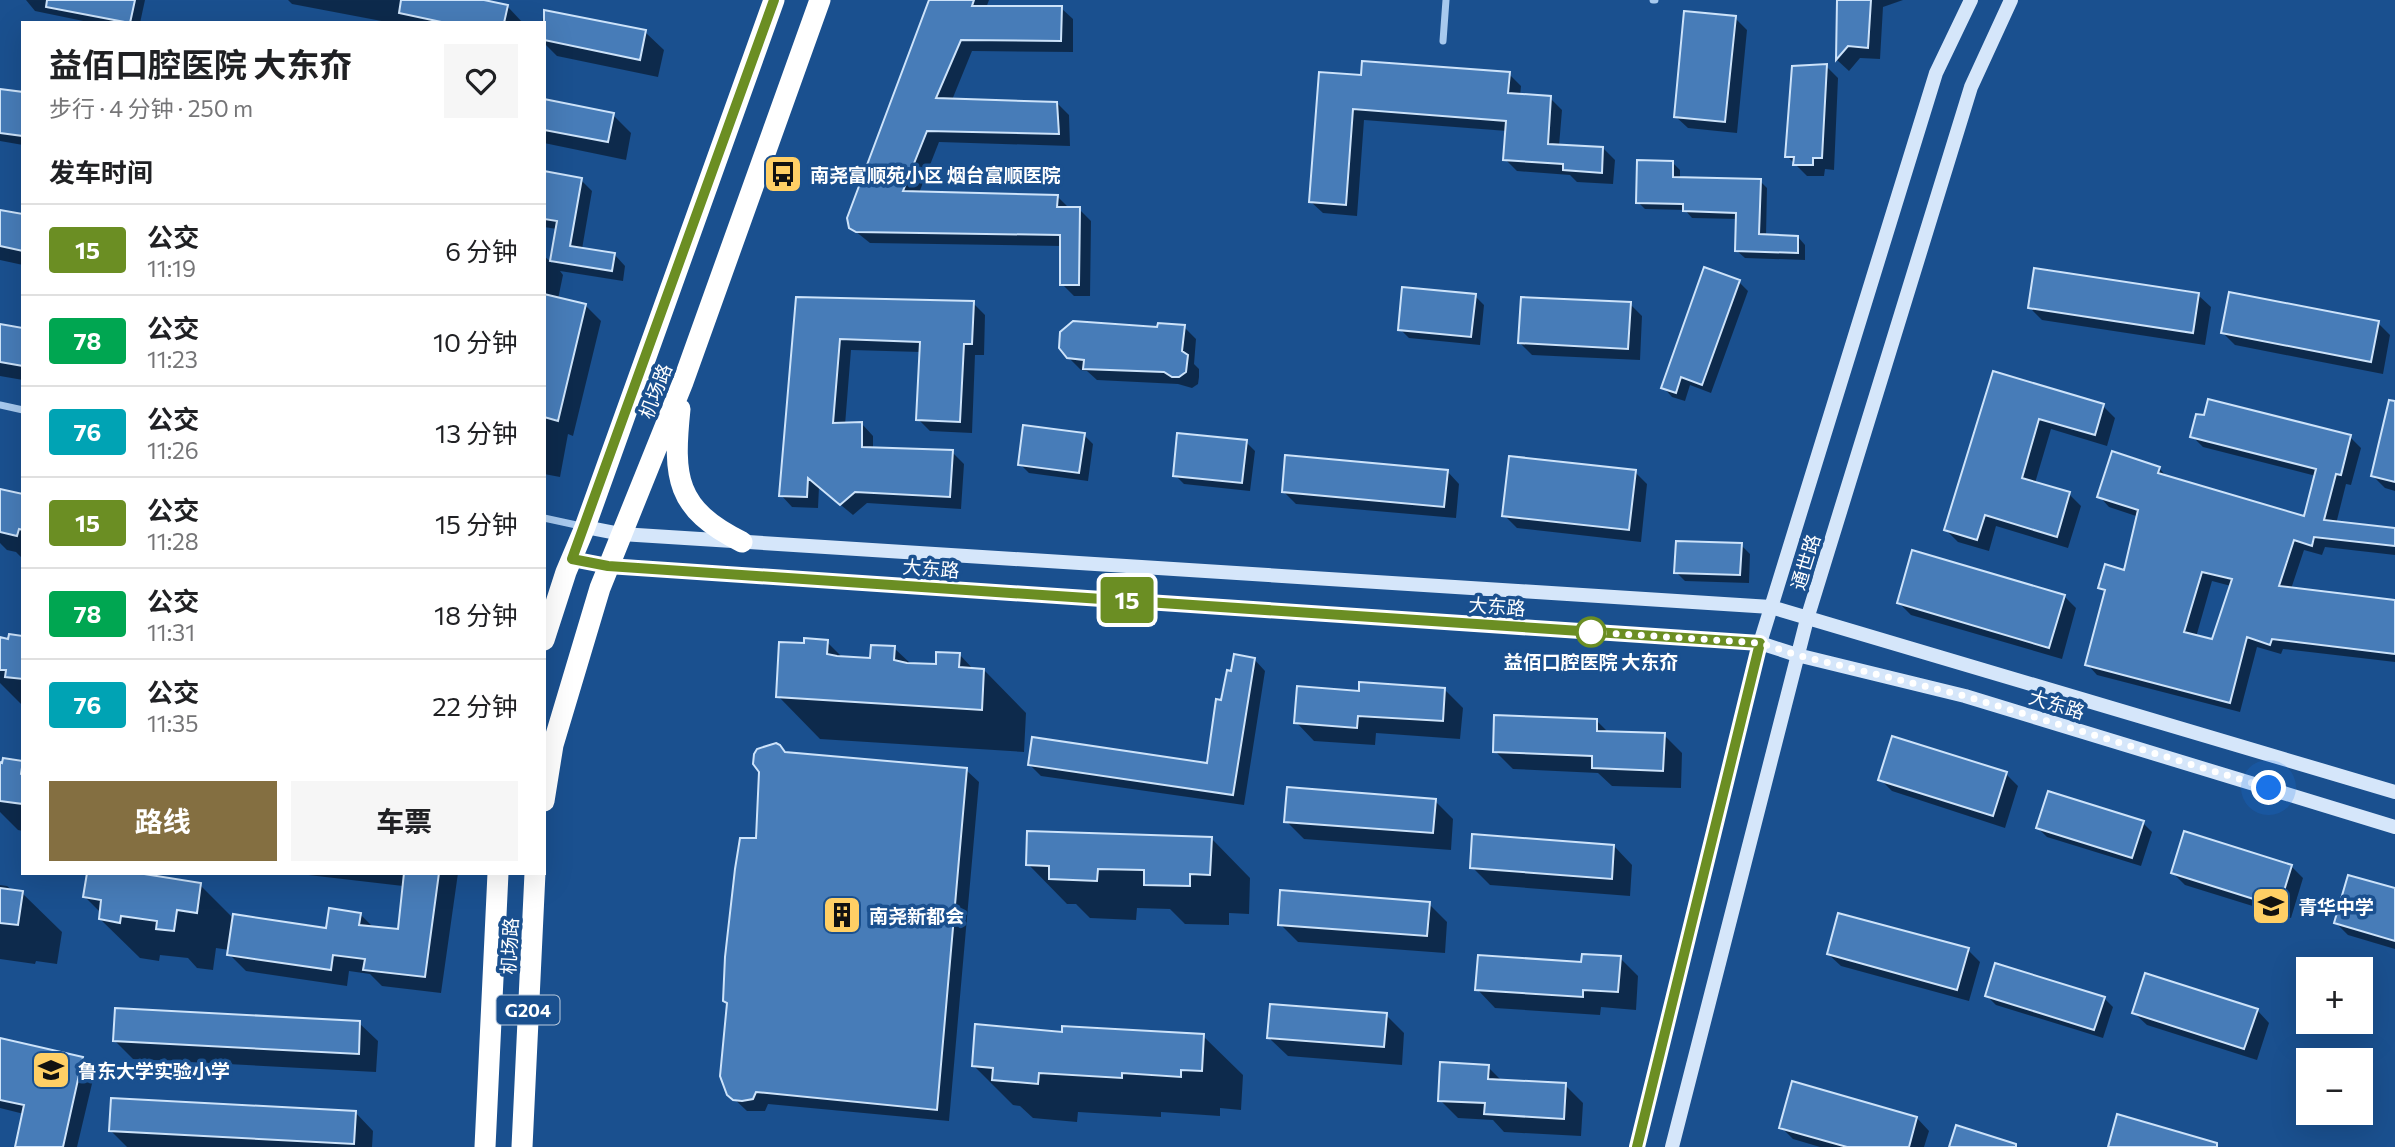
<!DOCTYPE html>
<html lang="zh">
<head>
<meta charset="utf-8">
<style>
  body { margin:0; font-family:Commissioner,"Noto Sans SC",sans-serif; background:#f6f6f6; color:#202124; height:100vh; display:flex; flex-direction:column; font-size:26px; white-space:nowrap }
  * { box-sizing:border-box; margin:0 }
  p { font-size:23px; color:#757577 }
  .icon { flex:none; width:38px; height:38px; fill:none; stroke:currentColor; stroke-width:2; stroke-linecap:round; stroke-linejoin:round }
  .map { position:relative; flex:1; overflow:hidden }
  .details { position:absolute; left:21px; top:21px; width:525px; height:854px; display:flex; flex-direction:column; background:#fff; border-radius:0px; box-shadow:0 7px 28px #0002 }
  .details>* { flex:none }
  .badge { padding:0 14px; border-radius:5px; font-size:24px; line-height:46px }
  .controls { position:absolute; left:2296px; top:957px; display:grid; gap:14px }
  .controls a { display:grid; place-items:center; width:77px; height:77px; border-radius:0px; background:#fff; box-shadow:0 7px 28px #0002; font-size:35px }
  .you { position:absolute; width:35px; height:35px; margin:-18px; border:5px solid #fff; border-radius:50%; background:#1a73e8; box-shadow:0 0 0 10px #1a73e833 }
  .map>.badge { position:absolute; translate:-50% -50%; box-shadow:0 0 0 4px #fff }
  h2 { padding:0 28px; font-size:26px; line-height:63px }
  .round { display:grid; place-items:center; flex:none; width:74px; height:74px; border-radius:0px; background:#f6f6f6 }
  .head { display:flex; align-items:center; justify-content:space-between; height:119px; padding:0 28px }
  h1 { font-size:33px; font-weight:700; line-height:52px }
  .cta { display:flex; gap:14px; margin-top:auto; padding:14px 28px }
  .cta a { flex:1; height:80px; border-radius:0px; background:#846f41; color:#fff; font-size:28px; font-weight:700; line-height:80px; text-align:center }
  .cta a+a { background:#f6f6f6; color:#202124 }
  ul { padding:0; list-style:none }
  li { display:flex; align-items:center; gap:21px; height:91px; padding:0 28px; border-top:2px solid #e0e0e0 }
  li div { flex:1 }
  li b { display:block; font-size:26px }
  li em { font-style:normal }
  li .badge { min-width:77px; font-weight:700; text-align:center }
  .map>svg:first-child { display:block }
  .shadow { fill:#0007; fill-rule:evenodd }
  .building { fill:#477cb8; stroke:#cde3fa; stroke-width:2; fill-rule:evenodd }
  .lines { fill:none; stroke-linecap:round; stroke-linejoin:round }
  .street { stroke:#a7c9ee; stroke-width:7 }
  .secondary { stroke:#d5e6fa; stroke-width:14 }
  .highway { stroke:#fff; stroke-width:21 }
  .line-casing { stroke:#fff; stroke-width:16 }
  .line { stroke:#6b8e23; stroke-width:10 }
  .walk { stroke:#fff; stroke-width:7; stroke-dasharray:0 12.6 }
  .stop-dot { fill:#fff; stroke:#6b8e23; stroke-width:3.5 }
  .labels { text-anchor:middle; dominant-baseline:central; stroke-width:7; stroke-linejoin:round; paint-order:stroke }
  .shield { fill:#1a508f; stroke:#bacadd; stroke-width:2 }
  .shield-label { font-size:18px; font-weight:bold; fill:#fff }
  .poi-label { font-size:19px; font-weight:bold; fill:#fff; stroke:#1a508f; text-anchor:start }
  .street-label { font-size:19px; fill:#fff; stroke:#1a508f }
  .stop-label { font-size:19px; font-weight:bold; fill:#fff; stroke:#1a508f }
</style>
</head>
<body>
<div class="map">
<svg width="2395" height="1147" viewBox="0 0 2395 1147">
  <rect width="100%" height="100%" fill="#1a508f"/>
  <path class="shadow" d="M26,0H145L140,23H93L35,11Z
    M288,0H475L507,6L523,23H392L292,4Z
    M931,0H989L986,8H1061L1073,19V52L972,51L952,100L1057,103L1069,115L1070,146L939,142L919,193L1057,196L1070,209H1079L1091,221L1090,296H1074L1062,284V246L870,243L850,227Z
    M1839,0H1903L1883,7L1880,59L1860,58L1849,71L1837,60Z
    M544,12L645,32L664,50L658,77L557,56L544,43V23H542Z
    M1735,18L1747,30L1737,133L1688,128L1675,116Z
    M1826,66L1838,78L1834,170L1825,169L1824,176H1807L1787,156Z
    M1509,74L1521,86L1520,96L1550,98L1562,110L1559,146L1603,148L1615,160L1613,184L1577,182L1570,175L1517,171L1505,159L1507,131L1364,120L1357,216L1323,213L1311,202L1362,77Z
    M0,91L23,94V145L0,141Z
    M544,101L613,115L631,133L626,160L544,143Z
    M1673,163L1680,170V179L1760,181L1767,188L1766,236L1798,237L1805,245V260L1745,258L1737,251L1738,219L1692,218L1685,210L1645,209L1638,202Z
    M544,173L581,180L592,191L582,249L614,254L625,266L623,281L560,271L563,275L558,299L585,305L601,321L573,436L568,434L560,477L544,474V256L552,263L557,229L544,227Z
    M0,211L23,216V265L0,260Z
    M1739,282L1748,291L1711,393L1690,385L1685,401L1672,397L1663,387Z
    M2198,295L2211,307L2205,345L2042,320L2030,308Z
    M1475,296L1484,305L1480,345L1409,338L1400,329Z
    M797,298L973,303L985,315L984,355H975L972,433L930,431L918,419L921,352L851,350L845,425L862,424L873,436V450L952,452L964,464L961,509L867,503L853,515L819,487L818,508L792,507L781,495Z
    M1630,304L1642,316L1640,360L1532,355L1520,343Z
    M2378,323L2390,335L2383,374L2235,345L2223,333Z
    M0,326L23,330V380L0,376Z
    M1184,327L1196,339L1194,364L1199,369V377L1198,384L1192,388L1178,384L1097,380L1087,371L1081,370L1068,357L1159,329Z
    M1995,373L2103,406L2115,418L2107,446L2051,429L2035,483L2069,494L2081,506L2068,548L1996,526L1989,551L1958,542L1946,530Z
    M2395,431V491L2385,488L2373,476Z
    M1084,435L1093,444L1088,481L1029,473L1020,464Z
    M2192,436L2350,437L2361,448L2351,485L2346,484L2336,524L2395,530V555L2325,547L2322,555L2304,550L2291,589L2395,601V662L2283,649L2281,654L2257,647L2240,712L2097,675L2087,664L2106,593L2100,587L2125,572L2139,517L2109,507L2099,496L2159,468L2168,478L2305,518L2316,476L2203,447ZM2212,581L2231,586L2213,641L2196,637Z
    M1246,442L1255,451L1250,491L1184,484L1175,475Z
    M1447,471L1459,484L1456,518L1296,504L1284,492Z
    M1635,472L1647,484L1641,542L1517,528L1504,515Z
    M0,491L23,495V559L16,552L7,550L0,543Z
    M1741,545L1750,554L1749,583L1685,581L1676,572Z
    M2064,596L2076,608L2062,659L1911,615L1899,603Z
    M23,638V706L0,683V639L9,641Z
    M827,642L843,658L872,660L894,648L910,663L937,666L960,655L974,670H984L1026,713L1024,752L820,739L778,696L805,645Z
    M1254,659L1265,671L1244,805L1041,776L1029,764L1209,765L1223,702L1232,673Z
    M1444,689L1463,708L1460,739L1376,733L1375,745L1314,741L1296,722L1360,692Z
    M1596,720L1609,733L1664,735L1682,753L1681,788L1612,786L1598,773L1513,769L1495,751Z
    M779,746L787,754L966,770L979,782L949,1121L768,1104L765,1111H747L729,1094L757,840Z
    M5,760L23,763V831L18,830L0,812V764L4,765Z
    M2006,774L2018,786L2005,828L1892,791L1880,779Z
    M1435,801L1453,819L1451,850L1304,839L1286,821Z
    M2143,823L2152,832L2141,866L2047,837L2038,828Z
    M1211,838L1250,878L1249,914L1229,913V925L1185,924L1170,909L1137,908L1136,920L1090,918L1076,904H1067L1028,864Z
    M1614,846L1632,865L1630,896L1490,885L1472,867Z
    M2291,866L2303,878L2291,918L2185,885L2173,873Z
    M291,873H458L441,993L382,986L370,974L349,971L347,986L246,971L229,954V950L216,948L213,970L197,968L188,958L160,955L159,961L140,958L100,919L101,913L85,897L200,885L234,919L328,930L360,914L374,928L400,931L403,886Z
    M0,885L7,886L13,891L22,893L62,932L57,964L36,961L35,964L0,959Z
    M2395,890V949L2348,935L2336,923Z
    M1429,904L1447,922L1445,953L1298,942L1280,924Z
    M1968,950L1980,962L1969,1001L1841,966L1828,954Z
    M1620,958L1638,976L1636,1010L1601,1007L1600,1015L1495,1008L1477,989L1583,964Z
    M1987,996L2104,998L2113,1007L2103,1038L1996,1005Z
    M2257,1010L2269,1023L2257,1060L2147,1025L2134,1013Z
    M1386,1015L1404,1033L1402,1065L1288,1056L1269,1038Z
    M359,1023L378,1041L376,1072L133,1059L115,1041Z
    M1063,1034L1203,1036L1243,1075L1241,1110L1220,1108V1116L1161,1112V1117L1078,1112L1077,1122L1033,1118L1020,1106L1013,1105L973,1065Z
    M0,1040L82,1058L95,1071L77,1147H17L24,1114L0,1108Z
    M1488,1067L1502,1081L1565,1085L1583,1103L1581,1136L1504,1132L1493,1120L1458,1118L1440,1100Z
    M355,1112L373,1131L372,1147H127L110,1130Z
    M1917,1118L1929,1131L1924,1147H1820L1793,1139L1781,1127Z"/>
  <path class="building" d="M47,0H135L130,23L46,7Z
    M401,0H484L508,5L504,23H446L399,13Z
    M929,0H974L972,6H1062L1061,41L961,40L936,98L1057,102L1059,134L927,131L903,191L1058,195L1057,207H1080L1079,285H1060V235L856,232L849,228L847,218Z
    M1837,0H1871L1868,48L1848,46L1836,60Z
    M544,10L646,30L640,60L544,40Z
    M1684,11L1736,16L1725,122L1674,117Z
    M1362,61L1510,72L1508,93L1551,96L1548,144L1603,147L1602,173L1563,170V164L1503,160L1506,121L1353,109L1346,205L1309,202L1319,72L1361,75Z
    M1827,64L1822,158H1813V165H1793L1794,157H1785L1792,66Z
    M0,89L23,92V136L0,133Z
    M544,99L614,113L608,142L544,130Z
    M1637,160L1673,161V177L1761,179L1759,234L1798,236V253L1735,251L1736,213L1683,211V204L1636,203Z
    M544,171L582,178L570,246L615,253L612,271L550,261L557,221L544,219Z
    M0,210L23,214V251L0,246Z
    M1704,267L1740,280L1702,385L1681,377L1676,393L1661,388Z
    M2034,268L2199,293L2193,333L2028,308Z
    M1402,287L1476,294L1471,337L1398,330Z
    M2229,292L2379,321L2371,362L2221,333Z
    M544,294L586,304L558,421L544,417Z
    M796,297L974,301L972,344H964L960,422L916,420L920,342L840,339L833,423L862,422V447L953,450L950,497L855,492L840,505L808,478L807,497L779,496Z
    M1521,297L1631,302L1628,349L1518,343Z
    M1073,321L1157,327L1158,323L1185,325L1182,351L1188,355L1186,372L1179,377H1172L1164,372L1083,369L1084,360L1067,358L1059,348L1060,332Z
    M0,324L23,328V366L0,362Z
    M1993,371L2104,404L2095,435L2039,419L2022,478L2070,492L2057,537L1985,515L1977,540L1944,530Z
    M2208,399L2351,435L2341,475L2336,474L2324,520L2395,528V546L2314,537L2312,546L2294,540L2279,586L2395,600V654L2272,639L2270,645L2247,637L2230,703L2085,665L2105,590L2098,588L2105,564L2124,570L2138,510L2097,497L2112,451L2160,467L2158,473L2304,516L2316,469L2190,437L2196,414L2204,415ZM2202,572L2232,579L2212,639L2184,632Z
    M2389,400L2395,401V482L2371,476Z
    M1023,425L1085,433L1079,473L1018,465Z
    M1177,433L1247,440L1242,483L1173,476Z
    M1285,455L1448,470L1444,507L1282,492Z
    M1509,456L1636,470L1629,530L1502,516Z
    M0,489L23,494V530L19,529L17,536L0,532Z
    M1676,541L1742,543L1740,575L1674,573Z
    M1912,550L2065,595L2049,648L1897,603Z
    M9,634L23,636V679L5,677L6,670H0V637L8,639Z
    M804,638L828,640L827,654L837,656L870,658L871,645L895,646L894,660L907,663L936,664V652L960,653L959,667L984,669L982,710L776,697L779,642L804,643Z
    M1234,654L1255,658L1233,795L1028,765L1032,737L1207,763L1216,699L1221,700L1227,670L1231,671Z
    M1359,682L1445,688L1443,721L1358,716L1357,728L1294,723L1297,686L1359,691Z
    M1494,715L1597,719V731L1665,733L1663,771L1592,768V756L1493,752Z
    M1892,736L2007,772L1993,816L1878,780Z
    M776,743L780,745L785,752L967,768L937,1110L756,1092L753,1099L742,1101L733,1100L727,1095L720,1076L727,1003L723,1001L725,957L735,869L740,838H756L759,772L753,764L754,754L757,749Z
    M3,758L23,761L21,774L23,775V804L0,801V762L2,763Z
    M1287,787L1436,799L1433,833L1284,822Z
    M2048,791L2144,821L2132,858L2036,828Z
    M1027,831L1212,837L1210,875L1190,874V886L1144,885V870L1098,869L1097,881L1049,879V866L1026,865Z
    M2184,831L2292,865L2279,907L2171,873Z
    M1472,834L1614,845L1612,879L1470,868Z
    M87,873H138L201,883L197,913L177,910L174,931L156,929L157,921L121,916L120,923L99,919L101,900L83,897Z
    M404,873H439L425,977L363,970L365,959L333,955L331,970L227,955L233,914L326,928L329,908L361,913L359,925L398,929Z
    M2348,875L2395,888V941L2334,923Z
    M0,888L23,891L18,925L0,923Z
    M1280,890L1430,902L1427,936L1278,925Z
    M1838,913L1969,948L1957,990L1827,954Z
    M1582,954L1621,956L1618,992L1583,990V997L1475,990L1478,955L1581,962Z
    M1995,963L2105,997L2094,1030L1985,996Z
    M2145,973L2258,1009L2244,1049L2132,1013Z
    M1270,1004L1387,1013L1384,1047L1267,1038Z
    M115,1008L360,1021L359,1054L113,1041Z
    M975,1024L1062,1032V1026L1204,1034L1202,1071L1181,1070V1077L1122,1073V1078L1039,1073L1038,1084L992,1080L993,1068L972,1066Z
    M0,1038L83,1057L63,1147H15L24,1105L0,1100Z
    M1440,1062L1489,1065L1488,1079L1566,1083L1564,1119L1484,1114L1485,1103L1438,1101Z
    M1792,1081L1917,1117L1909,1147H1847L1779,1128Z
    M111,1098L356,1111L354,1144L109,1131Z
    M2117,1114L2217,1143V1147H2108Z
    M1956,1125L2016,1144V1147H1949Z"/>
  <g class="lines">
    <path class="street" d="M1653,0H1655
      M1443,41L1446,0
      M0,405L23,410
      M544,518L581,526"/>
    <path class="secondary" d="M585,527L621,534L1771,607L2395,792
      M572,559L608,566L1760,643L1797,655L1965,696L2395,827
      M1637,1147L1760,643L1936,73L1971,0
      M1672,1147L1807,619L1971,87L2011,0"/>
    <path class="highway" d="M680,409C673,477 675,509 742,542
      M544,640L566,572L585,527L774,0
      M544,801L553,745L600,588L683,382L820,0
      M485,1147L498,873
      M522,1147L535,873"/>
  </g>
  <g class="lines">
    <defs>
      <path id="line" d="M774,0L572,559L608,566L1760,643L1637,1147"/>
    </defs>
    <use href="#line" class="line-casing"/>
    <use href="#line" class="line"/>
    <path class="walk" d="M1591,632L1760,643L1797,655L1965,696L2269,788"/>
  </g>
  <defs>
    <symbol id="bus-square" viewBox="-11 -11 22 22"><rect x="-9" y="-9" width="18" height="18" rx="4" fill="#ffcf65" stroke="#1a508f"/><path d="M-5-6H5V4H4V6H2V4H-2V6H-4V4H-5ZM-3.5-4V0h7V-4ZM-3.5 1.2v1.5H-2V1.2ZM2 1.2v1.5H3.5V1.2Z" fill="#111"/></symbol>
    <symbol id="school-square" viewBox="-11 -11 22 22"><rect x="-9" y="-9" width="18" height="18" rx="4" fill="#ffcf65" stroke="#1a508f"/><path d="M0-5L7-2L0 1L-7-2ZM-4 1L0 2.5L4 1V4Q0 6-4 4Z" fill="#111"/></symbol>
    <symbol id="building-square" viewBox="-11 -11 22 22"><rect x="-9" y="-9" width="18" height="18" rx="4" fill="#ffcf65" stroke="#1a508f"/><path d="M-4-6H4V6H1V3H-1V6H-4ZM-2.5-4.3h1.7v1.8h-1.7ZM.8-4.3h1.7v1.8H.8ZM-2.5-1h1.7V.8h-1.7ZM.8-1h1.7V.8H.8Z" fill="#111"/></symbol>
  </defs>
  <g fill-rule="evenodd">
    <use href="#bus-square" x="761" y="152" width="44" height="44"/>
    <use href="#school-square" x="2249" y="884" width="44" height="44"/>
    <use href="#building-square" x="820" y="893" width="44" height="44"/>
    <use href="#school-square" x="29" y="1048" width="44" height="44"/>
  </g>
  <circle class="stop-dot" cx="1591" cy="632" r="14"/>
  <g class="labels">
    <rect class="shield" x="496.5" y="995.5" width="63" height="29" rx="5"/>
    <g class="shield-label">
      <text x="528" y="1010">G204</text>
    </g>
    <g class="poi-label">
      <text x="810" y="174">南尧富顺苑小区 烟台富顺医院</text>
      <text x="2298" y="906">青华中学</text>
      <text x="869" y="915">南尧新都会</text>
      <text x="78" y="1070">鲁东大学实验小学</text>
    </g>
    <g class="street-label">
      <text transform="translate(655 391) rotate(-69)">机场路</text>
      <text transform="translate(1805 562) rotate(-73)">通世路</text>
      <text transform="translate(931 568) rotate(4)">大东路</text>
      <text transform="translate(1497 606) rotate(4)">大东路</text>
      <text transform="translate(2057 704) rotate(17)">大东路</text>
      <text transform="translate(509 946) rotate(-87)">机场路</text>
    </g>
    <g class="stop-label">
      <text x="1591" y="661">益佰口腔医院 大东夼</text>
    </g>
  </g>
</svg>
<div class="controls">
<a>+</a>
<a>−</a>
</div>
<div class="you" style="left:2269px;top:788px"></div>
<b class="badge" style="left:1127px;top:600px;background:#6b8e23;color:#fff">15</b>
<section class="details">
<div class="head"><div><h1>益佰口腔医院 大东夼</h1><p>步行 · 4 分钟 · 250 m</p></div><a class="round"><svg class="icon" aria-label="heart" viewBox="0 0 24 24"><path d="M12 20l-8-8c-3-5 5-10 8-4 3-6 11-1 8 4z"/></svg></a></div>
<h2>发车时间</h2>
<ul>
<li><span class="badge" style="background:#6b8e23;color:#fff">15</span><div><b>公交</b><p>11:19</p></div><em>6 分钟</em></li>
<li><span class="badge" style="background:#00a651;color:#fff">78</span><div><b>公交</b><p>11:23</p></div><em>10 分钟</em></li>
<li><span class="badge" style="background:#00a3b4;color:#fff">76</span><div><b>公交</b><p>11:26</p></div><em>13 分钟</em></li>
<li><span class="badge" style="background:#6b8e23;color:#fff">15</span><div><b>公交</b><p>11:28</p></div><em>15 分钟</em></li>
<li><span class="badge" style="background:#00a651;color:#fff">78</span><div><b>公交</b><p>11:31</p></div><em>18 分钟</em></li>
<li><span class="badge" style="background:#00a3b4;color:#fff">76</span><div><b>公交</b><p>11:35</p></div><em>22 分钟</em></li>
</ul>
<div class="cta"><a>路线</a><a>车票</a></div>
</section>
</div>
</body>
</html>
